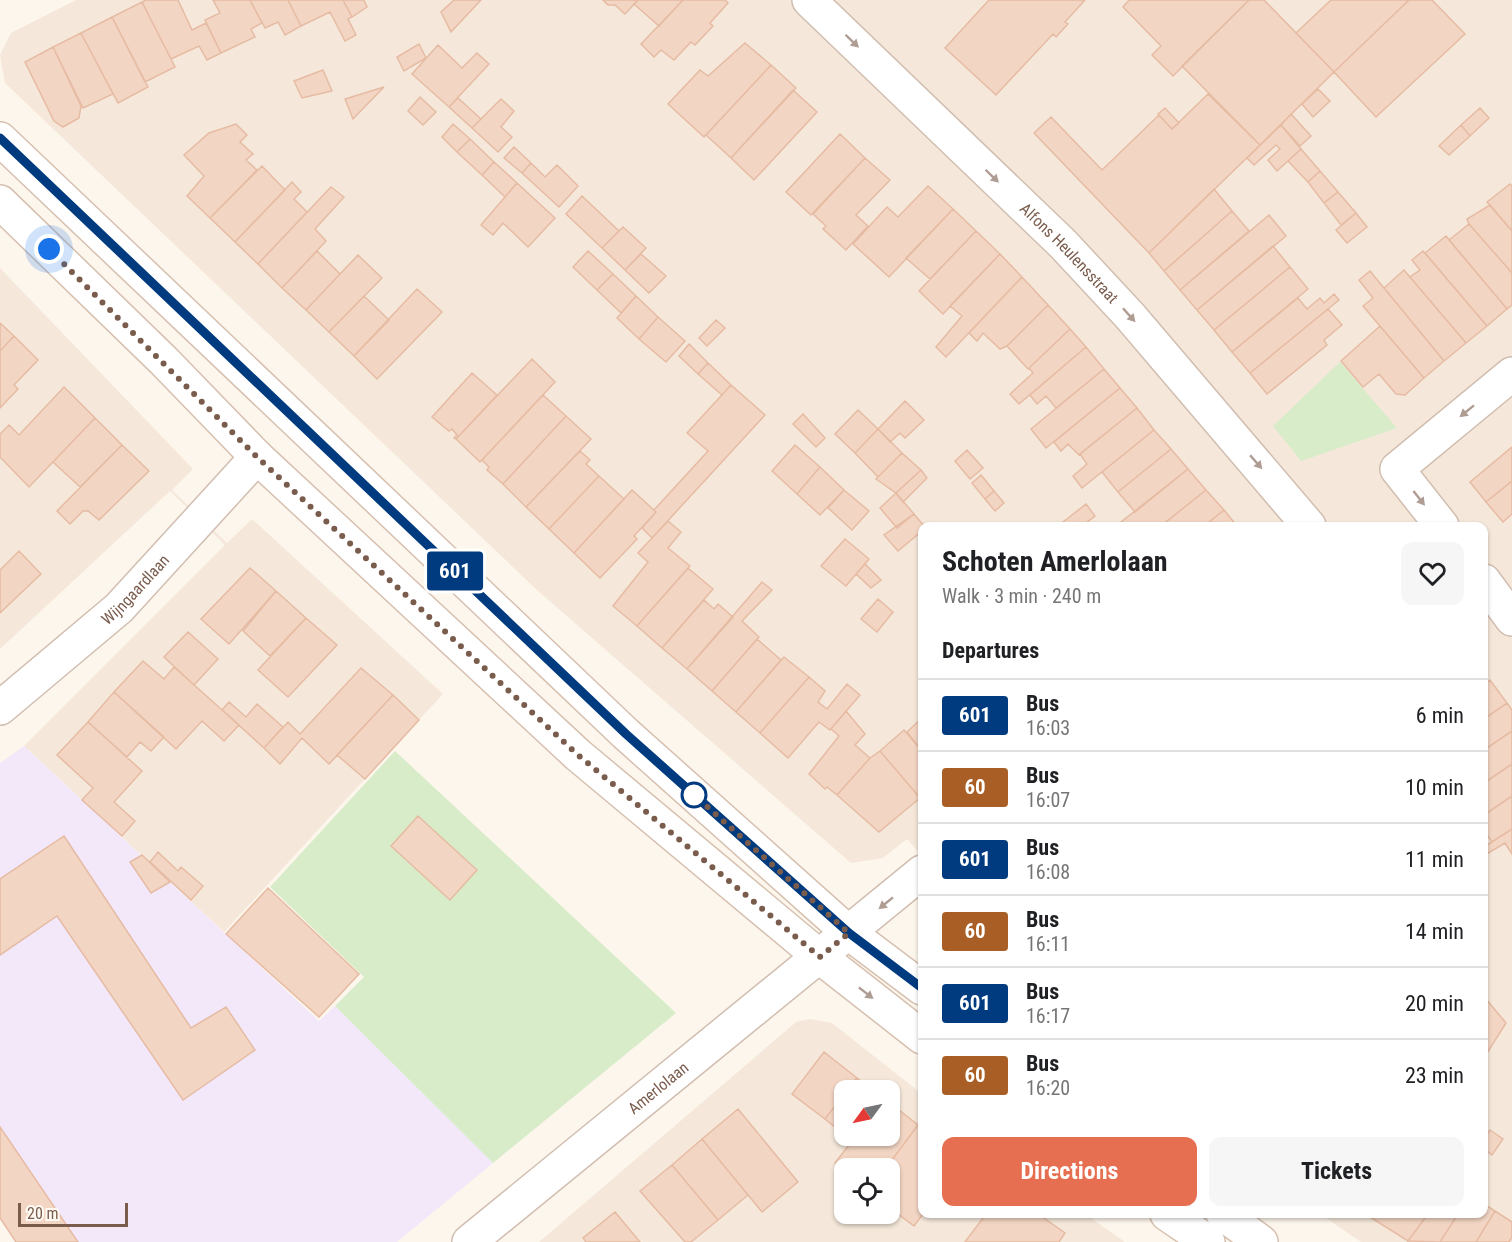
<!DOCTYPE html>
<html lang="en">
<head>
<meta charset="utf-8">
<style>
  body { margin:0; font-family:"Roboto Condensed",sans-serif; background:#f6f6f6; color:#202124; height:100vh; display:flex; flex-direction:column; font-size:22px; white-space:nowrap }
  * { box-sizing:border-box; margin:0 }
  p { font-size:20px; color:#757577 }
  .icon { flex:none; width:33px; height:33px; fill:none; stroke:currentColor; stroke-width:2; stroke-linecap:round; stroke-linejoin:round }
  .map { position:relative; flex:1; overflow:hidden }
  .details { position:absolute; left:918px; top:522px; width:570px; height:696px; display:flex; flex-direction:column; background:#fff; border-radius:12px; box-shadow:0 2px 4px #0004 }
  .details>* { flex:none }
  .badge { padding:0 12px; border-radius:4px; font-size:21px; line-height:39px }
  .needle { width:39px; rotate:237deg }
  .controls { position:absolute; left:834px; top:1080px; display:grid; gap:12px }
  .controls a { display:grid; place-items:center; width:66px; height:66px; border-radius:12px; background:#fff; box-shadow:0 2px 4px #0004; font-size:30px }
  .scale { position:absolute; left:18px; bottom:15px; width:110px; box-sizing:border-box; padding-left:6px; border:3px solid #7a5c4d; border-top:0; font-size:16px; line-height:21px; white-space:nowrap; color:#7a5c4d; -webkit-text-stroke:4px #fffaf3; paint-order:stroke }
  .you { position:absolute; width:30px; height:30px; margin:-15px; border:4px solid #fff; border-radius:50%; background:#1a73e8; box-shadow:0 0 0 9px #1a73e833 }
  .map>.badge { position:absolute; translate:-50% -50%; box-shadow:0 0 0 3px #fff }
  h2 { padding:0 24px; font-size:22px; line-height:54px }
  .round { display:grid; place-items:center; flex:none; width:63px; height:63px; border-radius:12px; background:#f6f6f6 }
  .overview { display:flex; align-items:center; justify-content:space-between; height:102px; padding:0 24px }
  h1 { font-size:28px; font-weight:700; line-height:45px }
  .button { display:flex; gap:12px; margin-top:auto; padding:12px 24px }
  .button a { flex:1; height:69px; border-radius:12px; background:#e76f51; color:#fff; font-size:24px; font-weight:700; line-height:69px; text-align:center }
  .button a+a { background:#f6f6f6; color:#202124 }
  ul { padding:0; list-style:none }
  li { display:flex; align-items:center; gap:18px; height:72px; padding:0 24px; border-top:2px solid #e0e0e0 }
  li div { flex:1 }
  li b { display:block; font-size:22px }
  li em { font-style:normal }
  li .badge { min-width:66px; font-weight:700; text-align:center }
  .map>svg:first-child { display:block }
  .residential { fill:#f5e8da; fill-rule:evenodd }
  .education { fill:#f3e8fa }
  .green { fill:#d8ecc9 }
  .building { fill:#f3d5c3; stroke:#e6bba3; stroke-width:1.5 }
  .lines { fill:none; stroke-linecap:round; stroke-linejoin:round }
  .minor-casing { stroke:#d1beb0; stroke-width:36 }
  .secondary-casing { stroke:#d6c0b0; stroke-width:36 }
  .minor { stroke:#fff; stroke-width:33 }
  .secondary { stroke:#fff; stroke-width:33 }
  .oneway { fill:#af9d94 }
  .line-casing { stroke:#fff; stroke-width:14 }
  .line { stroke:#003b80; stroke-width:9 }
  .walk { stroke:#7a5c4d; stroke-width:6; stroke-dasharray:0 10.8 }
  .stop-dot { fill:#fff; stroke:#003b80; stroke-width:3 }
  .labels { text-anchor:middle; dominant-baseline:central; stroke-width:5; stroke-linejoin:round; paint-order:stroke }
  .street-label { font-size:16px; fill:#7a5c4d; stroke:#fffaf3 }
</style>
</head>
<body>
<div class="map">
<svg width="1512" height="1242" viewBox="0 0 1512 1242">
  <rect width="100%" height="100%" fill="#fdf6ec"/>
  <path class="residential" d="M76,0H1512V1242H1361L1320,1214H1484V526H922V856L907,839L883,858L851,863L538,591L5,83L0,55L11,33Z
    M0,268L193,469L172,490L227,543L252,519L443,694L224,932L24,746L225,545L170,491L0,649Z
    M810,1019L832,1023L922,1094V1214H1085L1125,1242H539L796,1022ZM844,1090H890V1136H844ZM844,1168H890V1214H844Z"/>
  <path class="education" d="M24,746L319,1021L335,1006L493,1163L397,1242H16L0,1218V763Z"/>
  <path class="green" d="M1340,362L1397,428L1301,461L1273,426Z
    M395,751L676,1013L493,1163L335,1006L364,977L270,887Z"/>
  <path class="building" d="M146,0H178L192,30L206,23L221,53L207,60L199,46L171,59L142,2Z
    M213,0H250L262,23L251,29L255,37L221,53L205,20L220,13Z
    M250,0H288L301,26L285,35L278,22L265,28Z
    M288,0H343L352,17L348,19L356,35L345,41L330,12L301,26Z
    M343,0H364L367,7L352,17Z
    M454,0H481L451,32L441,12Z
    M603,0H638L625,14L615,5H608Z
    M638,0H683L659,26L634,4Z
    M683,0H725L728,3L710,23L713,26L695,45L691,42L674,60L661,50L654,57L641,44Z
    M989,0H1085L1065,22L1068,24L1056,37L1053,34L996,95L945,48Z
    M1129,0H1249L1173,76L1152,55L1161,46L1123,7Z
    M1249,0H1264L1334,72L1260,145L1182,66Z
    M1331,0H1409L1334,72L1296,33Z
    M1409,0H1432L1465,34L1376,117L1334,72Z
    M142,2L175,67L145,82L112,17Z
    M112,17L148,87L118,103L81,33Z
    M81,33L113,94L83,108L53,47Z
    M745,43L771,65L704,137L668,104L700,70L708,76Z
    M419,44L426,58L404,71L397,57Z
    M438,45L462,68L477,53L489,64L449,107L412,74Z
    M53,47L81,106L79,118L63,127L54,121L25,62Z
    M771,65L796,88L731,158L706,135Z
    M323,70L332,91L302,98L294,81Z
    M384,87L353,119L345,99Z
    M1318,89L1330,101L1313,117L1302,104Z
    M793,90L817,112L754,180L731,158Z
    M1208,94L1260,145L1149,253L1034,133L1051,117L1102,170L1159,115L1172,129Z
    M420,97L436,112L423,125L408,111Z
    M458,98L481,119L472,128L449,107Z
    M501,99L514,111L501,127L512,137L498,152L472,128Z
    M1165,108L1179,123L1172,129L1158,114Z
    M1480,108L1489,118L1470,136L1461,125Z
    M1291,114L1311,136L1300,146L1281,125Z
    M236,124L247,135L240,142L253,154L246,160L257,170L210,218L187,196L204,176L184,155L209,133Z
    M453,124L470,139L457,152L442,137Z
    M1281,125L1301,149L1277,171L1268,160L1280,149L1276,145L1254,165L1247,158Z
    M1461,125L1470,136L1449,155L1439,146Z
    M840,134L865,158L811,215L786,192Z
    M470,139L494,162L482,175L457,152Z
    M514,147L531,163L522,173L504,158Z
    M1301,149L1320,171L1308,182L1288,161Z
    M865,158L890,180L856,215L868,226L846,250L823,229L826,226L813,214Z
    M494,162L517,183L505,197L482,175Z
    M531,163L545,177L557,165L578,186L559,207L522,173Z
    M262,166L285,190L235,242L210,218Z
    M1320,171L1338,192L1324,203L1308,182Z
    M292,182L301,192L294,199L307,212L258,264L235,242Z
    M517,183L555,218L528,247L503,223L493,235L481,225Z
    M1510,184L1512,186V231L1487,202Z
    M928,186L953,209L889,277L853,244L887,207L898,217Z
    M331,187L344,197L315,229L326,241L282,288L258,264Z
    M1214,189L1232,211L1164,271L1149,253Z
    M1338,192L1356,213L1341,225L1324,203Z
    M582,196L619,231L602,248L566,214Z
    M1490,205L1512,231V273L1469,224L1467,219Z
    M953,209L976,231L930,279L906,258Z
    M1232,211L1249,231L1180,290L1164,271Z
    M1356,213L1367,227L1347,243L1336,230Z
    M1269,215L1286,236L1197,310L1180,290Z
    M1469,224L1512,273V305L1507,309L1449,240Z
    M623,227L646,248L625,270L602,248Z
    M976,231L1000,254L943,314L919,291Z
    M1446,236L1507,309L1487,326L1425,253Z
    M1273,246L1290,267L1214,330L1197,310Z
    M317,251L340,274L306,310L282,288Z
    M588,251L613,274L597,290L573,267Z
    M1423,251L1487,326L1466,343L1410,277L1420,270L1412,260Z
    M641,254L666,276L649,293L625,270Z
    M1000,254L1022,277L946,357L936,347L962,316L950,306Z
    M358,255L382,278L329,332L306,310Z
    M1290,267L1308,289L1232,352L1214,330Z
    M1404,270L1466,343L1444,361L1384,288Z
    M1370,271L1444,361L1424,378L1363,306L1373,298L1359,280Z
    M613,274L636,296L621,313L597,290Z
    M1022,277L1048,305L1007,346L1000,349L983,333L977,341L969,333Z
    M417,289L442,312L377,379L354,356Z
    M1334,294L1339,300L1250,373L1232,352L1298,298L1307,309L1320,298L1324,303Z
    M364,296L389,320L354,356L329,332Z
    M636,296L658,317L639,339L617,318Z
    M1048,305L1070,329L1028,369L1007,346Z
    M1328,309L1342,325L1324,340L1327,345L1267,394L1250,373Z
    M658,317L685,341L666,362L639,339Z
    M716,320L725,328L707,346L699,338Z
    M0,323L14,336L0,351Z
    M1380,326L1424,378L1405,395L1396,394L1379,374L1363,387L1341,361Z
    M1070,329L1086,347L1019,404L1010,394L1033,373L1029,368Z
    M14,336L38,360L14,385L18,389L0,408V351Z
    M689,344L708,363L698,374L679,356Z
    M1086,347L1104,369L1056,408L1046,396L1037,404L1030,395Z
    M532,359L555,382L480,462L456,439Z
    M708,363L731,385L722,395L698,374Z
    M1104,369L1120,388L1046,448L1031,429Z
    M472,373L497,395L456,439L454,438L457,435L452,429L449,431L432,417Z
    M731,385L765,415L652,538L642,528L656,512L654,510L708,451L687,433Z
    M64,387L95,418L29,487L0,457V434L9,425L19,435Z
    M1120,388L1137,408L1079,455L1068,444L1061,451L1054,442Z
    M543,395L566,416L503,484L487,470L489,467L482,460Z
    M905,401L924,420L905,438L900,433L890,442L878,429Z
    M1137,408L1154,430L1082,488L1073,476L1087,464L1080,454Z
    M858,410L878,429L855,453L835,434Z
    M803,414L825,438L816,447L793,424Z
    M566,416L591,439L526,507L503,484Z
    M95,418L122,445L80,487L53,462Z
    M878,429L902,453L878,477L855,453Z
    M1154,430L1171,449L1118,492L1102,472Z
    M122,445L149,471L99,520L88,511H83L70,524L57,511Z
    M795,445L820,467L797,494L772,471Z
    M1512,447V481L1486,502L1470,482Z
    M1171,449L1188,469L1135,512L1118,492Z
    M967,450L983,468L970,479L955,461Z
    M580,451L590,460L586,464L599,476L549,529L526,507Z
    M902,453L921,470L896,493L876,479Z
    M820,467L844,490L820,515L797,494Z
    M1188,469L1206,490L1161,526H1116Z
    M921,470L927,478L903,502L896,493Z
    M981,475L994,491L985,499L972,483Z
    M599,476L624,499L574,553L549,529Z
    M1512,481V514L1503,522L1486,502Z
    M632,490L656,512L634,536L637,539L600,578L574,553Z
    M844,490L869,511L852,530L828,508Z
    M1206,490L1224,510L1204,526H1161Z
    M994,491L1004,503L995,511L985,499Z
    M896,493L914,514L897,528L880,508Z
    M1086,504L1095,516L1082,526H1067L1063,522Z
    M1224,510L1237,526H1204Z
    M914,514L924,526L922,531L898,551L884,535Z
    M668,521L681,532L668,548L690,566L637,626L613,606L648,562L638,553Z
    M845,539L869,559L846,586L821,566Z
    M19,551L41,574L0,613V570Z
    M865,564L881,580L871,588L856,574Z
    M250,568L276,591L229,644L201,619Z
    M688,568L713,589L662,648L637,626Z
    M762,582L772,590L742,621L759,637L712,691L687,669Z
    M276,591L306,618L270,656L243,631Z
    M878,599L893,612L877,632L861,619Z
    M704,600L714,609L718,604L733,617L687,669L662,648Z
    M306,618L337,645L288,697L258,670Z
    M188,632L218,659L194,685L164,657Z
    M757,639L781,660L736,712L712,691Z
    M784,657L809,677L760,733L736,712Z
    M143,661L164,679L174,667L239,725L224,741L202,721L176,749L114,692Z
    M361,668L393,695L329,764L302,738L280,764L264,748L288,722L300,734Z
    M809,677L825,691L818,702L827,709L847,684L860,695L830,730L819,722L788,758L760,733Z
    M1490,680L1507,703L1484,719V685Z
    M114,692L164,737L151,751L140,742L127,757L88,722Z
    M393,695L419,720L365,779L337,755Z
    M229,702L246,717L257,704L283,727L264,748L222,710Z
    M1507,703L1512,710V731L1484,750V719Z
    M846,711L865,734L855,745L870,758L837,795L827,787L825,789L809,774L839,736L831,729Z
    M922,718V751L907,732Z
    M88,722L142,771L114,802L135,821L122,836L82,800L93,788L57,755Z
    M904,730L922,751V796L920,798L880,751Z
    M1512,731V764L1484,783V750Z
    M880,751L920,798L879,832L837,795L870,758Z
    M1512,764V796L1484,815V783Z
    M1512,796V829L1492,842L1487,835L1484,837V815Z
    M418,816L477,870L450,900L391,846Z
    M1512,829V854L1505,843L1485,855L1484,847Z
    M64,836L191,1028L226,1007L255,1050L183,1100L57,916L0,955V879Z
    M158,852L178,871L181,867L203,886L191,900L150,862Z
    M142,855L170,882L151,893L130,862Z
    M268,888L359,974L319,1017L226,934Z
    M1486,999L1506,1023L1484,1058V1002Z
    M824,1052L857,1078L844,1090V1094L825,1119L792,1094Z
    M857,1078L873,1090H848Z
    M844,1094V1134L825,1119Z
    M890,1103L918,1125L886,1168L844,1171L835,1163L856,1136H890Z
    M738,1109L798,1182L762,1212L702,1139Z
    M918,1125L922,1128L923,1214L914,1226L890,1208V1168H886Z
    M0,1127L78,1242H16L0,1218Z
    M1490,1130L1503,1139L1492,1155L1484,1149V1138Z
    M702,1139L748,1195L718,1220L672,1165Z
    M672,1165L718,1220L691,1242H685L640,1191Z
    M1484,1204L1495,1211L1476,1242H1440L1458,1214H1484Z
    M1495,1211L1512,1222V1237L1509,1242H1476Z
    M615,1212L640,1242H586L583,1238Z
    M986,1214H1038L1065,1233L1059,1242H965Z
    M1365,1214H1428L1408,1241Z
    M1428,1214H1458L1440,1242L1408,1241Z"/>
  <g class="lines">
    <defs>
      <g id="minor">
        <path id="s1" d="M809,0L1063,244L1130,316L1309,526"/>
        <path d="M1442,526L1397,469L1512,374"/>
        <path d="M1484,581L1512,619"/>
        <path id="s2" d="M0,708L119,608L257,457"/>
        <path id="s3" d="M469,1242L922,872"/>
      </g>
      <path id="secondary" d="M0,139L626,734L849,933L922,988
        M0,202L164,361L257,457L578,755L820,957L922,1037
        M1167,1214L1208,1242
        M1223,1214L1261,1242"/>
    </defs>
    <use href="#minor" class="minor-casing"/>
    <use href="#secondary" class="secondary-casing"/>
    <use href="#minor" class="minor"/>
    <use href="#secondary" class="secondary"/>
  </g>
  <defs><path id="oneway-solid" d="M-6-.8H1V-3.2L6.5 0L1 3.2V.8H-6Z" transform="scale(1.5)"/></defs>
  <g class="oneway">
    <use href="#oneway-solid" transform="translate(852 41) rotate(44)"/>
    <use href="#oneway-solid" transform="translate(992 176) rotate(44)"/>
    <use href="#oneway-solid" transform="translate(1129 315) rotate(48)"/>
    <use href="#oneway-solid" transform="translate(1467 411) rotate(141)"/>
    <use href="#oneway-solid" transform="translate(1256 462) rotate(49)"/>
    <use href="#oneway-solid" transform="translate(1419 498) rotate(52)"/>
    <use href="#oneway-solid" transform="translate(886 903) rotate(141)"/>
    <use href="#oneway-solid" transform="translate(866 993) rotate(38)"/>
  </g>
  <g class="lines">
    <defs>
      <path id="line" d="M0,138L626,734L849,933L922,988"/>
    </defs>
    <use href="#line" class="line-casing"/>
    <use href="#line" class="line"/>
    <path class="walk" d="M49,249L257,457L578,755L820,957L849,933L694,795"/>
  </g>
  <circle class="stop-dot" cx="694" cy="795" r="12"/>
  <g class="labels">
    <g class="street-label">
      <text stroke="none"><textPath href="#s1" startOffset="363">Alfons Heulensstraat</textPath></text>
      <text stroke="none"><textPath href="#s2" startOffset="180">Wijngaardlaan</textPath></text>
      <text stroke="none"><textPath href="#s3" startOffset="244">Amerlolaan</textPath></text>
    </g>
  </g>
</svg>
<div class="controls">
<a><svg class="needle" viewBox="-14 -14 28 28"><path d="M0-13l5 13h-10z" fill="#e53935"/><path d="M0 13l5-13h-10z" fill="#757577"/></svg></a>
<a><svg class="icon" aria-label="locate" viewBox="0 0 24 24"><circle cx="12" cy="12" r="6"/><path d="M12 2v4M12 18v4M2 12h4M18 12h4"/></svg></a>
</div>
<div class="scale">20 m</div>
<div class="you" style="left:49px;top:249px"></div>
<b class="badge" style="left:455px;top:571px;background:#003b80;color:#fff">601</b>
<section class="details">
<div class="overview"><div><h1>Schoten Amerlolaan</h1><p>Walk · 3 min · 240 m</p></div><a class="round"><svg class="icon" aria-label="heart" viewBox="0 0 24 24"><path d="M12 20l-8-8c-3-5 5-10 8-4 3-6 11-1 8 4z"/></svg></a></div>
<h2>Departures</h2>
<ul>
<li><span class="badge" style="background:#003b80;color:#fff">601</span><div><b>Bus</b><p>16:03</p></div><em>6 min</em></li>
<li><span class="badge" style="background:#a85e24;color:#fff">60</span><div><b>Bus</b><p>16:07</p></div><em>10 min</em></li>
<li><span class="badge" style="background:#003b80;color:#fff">601</span><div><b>Bus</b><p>16:08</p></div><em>11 min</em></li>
<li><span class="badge" style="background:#a85e24;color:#fff">60</span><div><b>Bus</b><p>16:11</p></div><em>14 min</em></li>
<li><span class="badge" style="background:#003b80;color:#fff">601</span><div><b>Bus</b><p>16:17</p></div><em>20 min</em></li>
<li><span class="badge" style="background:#a85e24;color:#fff">60</span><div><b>Bus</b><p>16:20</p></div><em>23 min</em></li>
</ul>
<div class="button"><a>Directions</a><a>Tickets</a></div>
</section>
</div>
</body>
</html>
